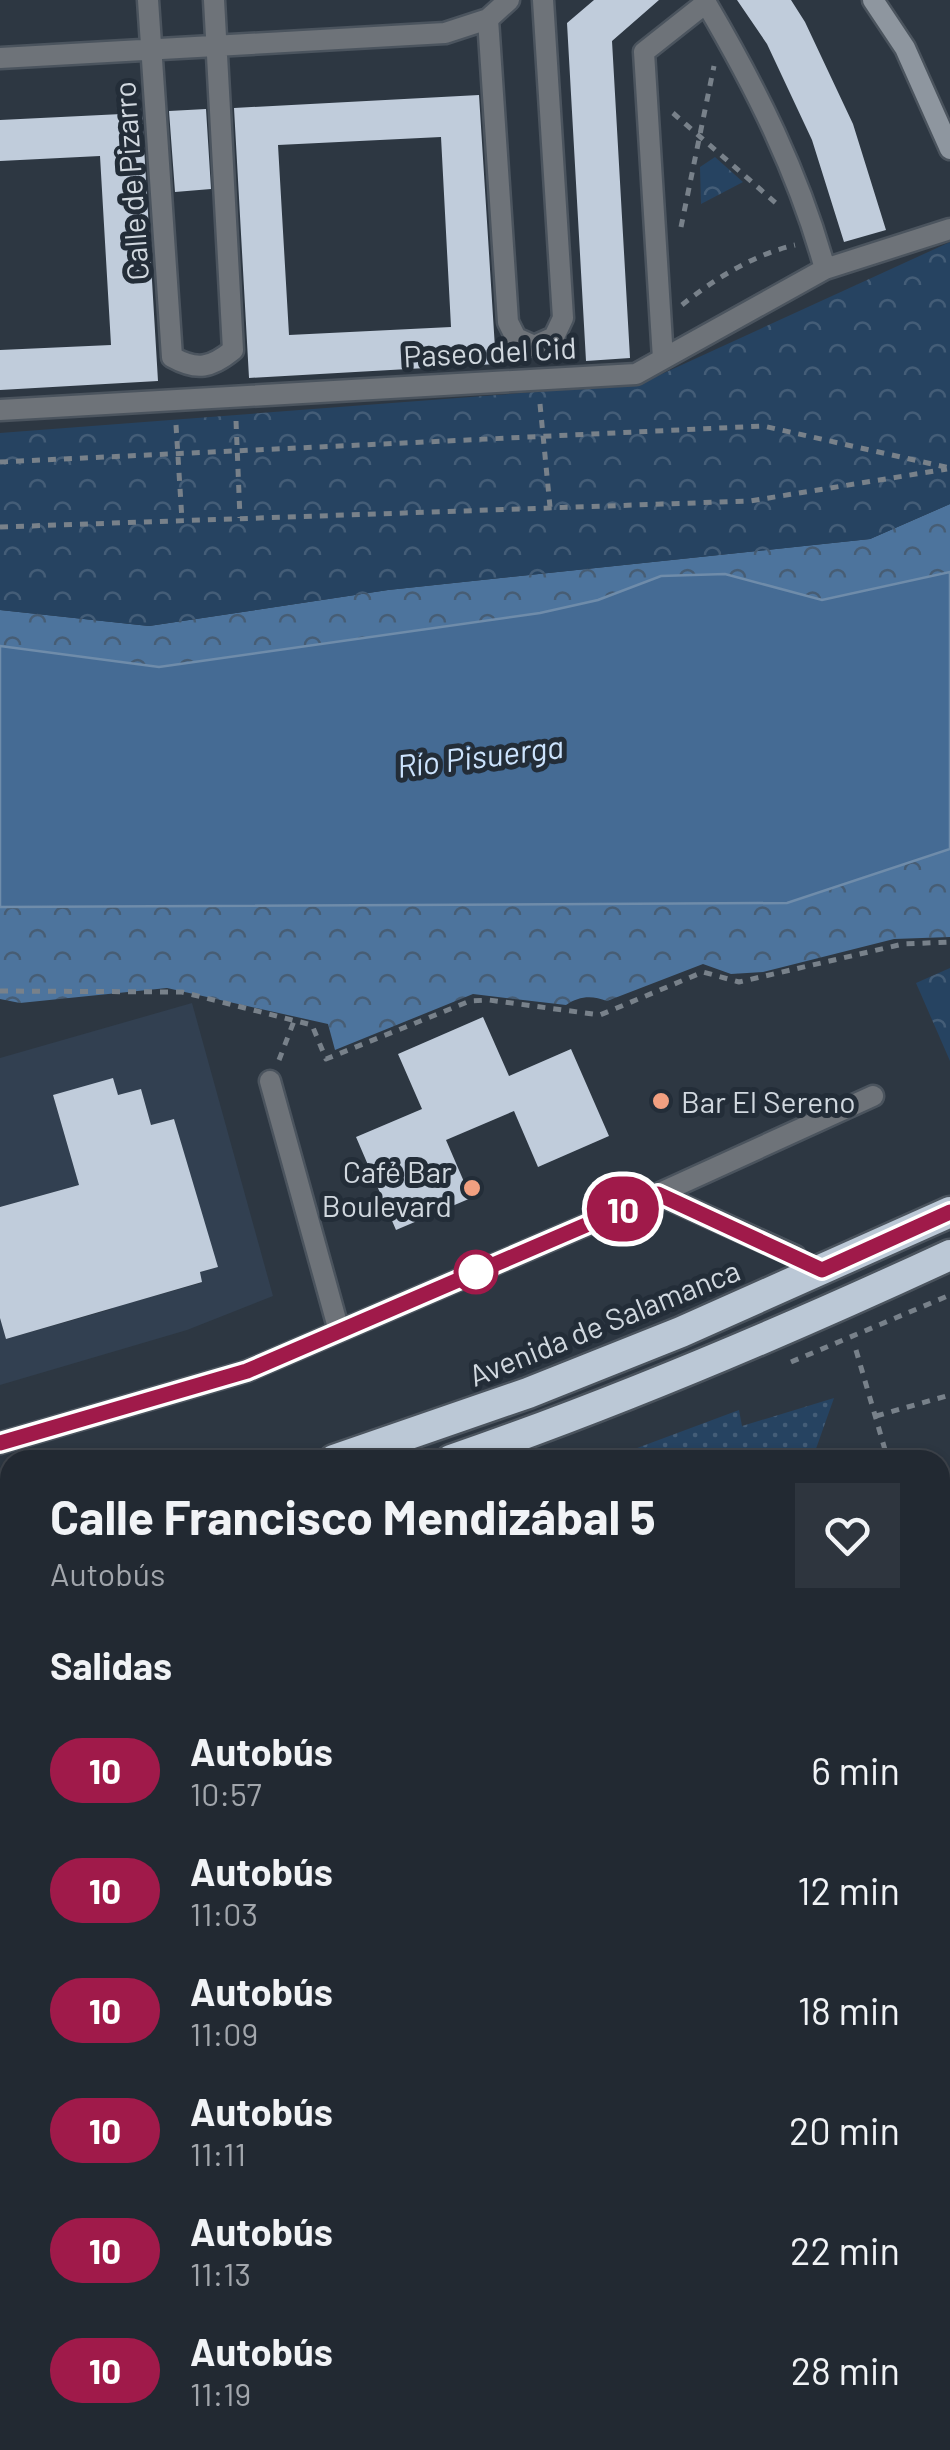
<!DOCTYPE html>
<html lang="es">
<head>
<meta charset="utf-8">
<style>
  body { margin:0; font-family:Barlow,sans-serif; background:#2e353e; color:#f1f3f6; height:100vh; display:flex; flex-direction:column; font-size:38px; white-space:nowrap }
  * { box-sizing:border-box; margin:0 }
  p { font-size:32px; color:#a2a6ac }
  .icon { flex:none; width:55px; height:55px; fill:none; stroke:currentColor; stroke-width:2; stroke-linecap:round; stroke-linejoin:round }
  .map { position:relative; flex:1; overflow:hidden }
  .drawer { position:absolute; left:0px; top:1450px; width:950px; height:1000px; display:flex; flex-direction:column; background:#222932; border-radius:30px 30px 0 0; box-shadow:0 2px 8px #0004,0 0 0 2px #3f454d }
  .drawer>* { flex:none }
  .badge { padding:0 20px; border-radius:32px; font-size:35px; line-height:65px }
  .map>.badge { position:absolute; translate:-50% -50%; box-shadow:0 0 0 5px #fff }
  h2 { padding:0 50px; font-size:38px; line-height:90px }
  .round { display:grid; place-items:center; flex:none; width:105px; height:105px; border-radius:0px; background:#2e353e }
  .head { display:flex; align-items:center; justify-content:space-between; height:170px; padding:0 50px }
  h1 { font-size:48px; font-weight:700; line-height:75px }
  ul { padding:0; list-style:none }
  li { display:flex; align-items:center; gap:30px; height:120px; padding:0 50px }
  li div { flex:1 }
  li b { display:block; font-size:38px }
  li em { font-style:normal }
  li .badge { min-width:110px; font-weight:700; text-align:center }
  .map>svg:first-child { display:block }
  .built { fill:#324051 }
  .grass { fill:url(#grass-dots) }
  .forest { fill:url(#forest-crowns) }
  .park { fill:url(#park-crowns) }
  .water { fill:#456b94; stroke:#6f8caa; stroke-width:2.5 }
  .building { fill:#c0ccdb; fill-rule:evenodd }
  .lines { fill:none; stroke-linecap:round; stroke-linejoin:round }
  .street-casing { stroke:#4b545e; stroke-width:25 }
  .secondary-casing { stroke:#4b545e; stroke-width:25 }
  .highway-casing { stroke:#4b545e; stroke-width:35 }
  .path { stroke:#78818a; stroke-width:5; stroke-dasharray:8 8; stroke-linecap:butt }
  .street { stroke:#6e7379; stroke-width:20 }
  .secondary { stroke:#8e969f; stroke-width:20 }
  .highway { stroke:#bbc8d6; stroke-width:30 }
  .line-casing { stroke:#fff; stroke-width:22 }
  .line { stroke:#a01a4a; stroke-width:15 }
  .poi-dot { fill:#f2a081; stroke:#232d38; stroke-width:4 }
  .stop-dot { fill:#fff; stroke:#a01a4a; stroke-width:5 }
  .labels { text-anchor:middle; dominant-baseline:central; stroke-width:10; stroke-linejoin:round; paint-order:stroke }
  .street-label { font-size:30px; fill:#d1d8df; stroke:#232d38 }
  .poi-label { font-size:30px; fill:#d1d8df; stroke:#232d38; text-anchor:start }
  .water-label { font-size:32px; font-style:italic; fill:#cce3fd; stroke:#232d38 }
</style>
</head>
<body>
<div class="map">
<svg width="950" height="2450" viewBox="0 0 950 2450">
  <defs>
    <pattern id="grass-dots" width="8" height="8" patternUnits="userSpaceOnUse" patternTransform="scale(2.5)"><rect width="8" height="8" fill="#264361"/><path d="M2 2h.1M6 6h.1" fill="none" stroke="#445d77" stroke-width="1.8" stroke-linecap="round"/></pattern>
    <pattern id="forest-crowns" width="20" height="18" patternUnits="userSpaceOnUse" patternTransform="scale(2.5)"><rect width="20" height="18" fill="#4d749d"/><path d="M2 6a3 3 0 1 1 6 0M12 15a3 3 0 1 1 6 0" fill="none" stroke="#475d74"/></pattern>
    <pattern id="park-crowns" width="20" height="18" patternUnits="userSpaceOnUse" patternTransform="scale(2.5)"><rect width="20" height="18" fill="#264361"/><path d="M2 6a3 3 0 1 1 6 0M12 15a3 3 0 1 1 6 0" fill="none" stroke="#445d77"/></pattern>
  </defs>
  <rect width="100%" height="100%" fill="#2d3742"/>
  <path class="built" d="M192,1003L273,1296L187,1330L0,1385V1318L6,1339L112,1309L82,1201L133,1302L201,1283L200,1272L217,1267L174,1119L151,1125L141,1089L118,1095H53L79,1185L0,1207V1058Z"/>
  <path class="grass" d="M834,1398L812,1460H605L739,1410L742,1426Z
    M10,1650V2163L0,2166V1653Z"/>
  <path class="forest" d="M950,504V572L822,600L725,574L540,613L159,667L0,646V610L149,626L388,590L870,539Z
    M950,849V937L894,939L763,972L731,974L703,964L607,1001C592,995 579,996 566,1005L473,994L335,1050L328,1024L167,988L20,1003L0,999V907L787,903Z"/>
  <path class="park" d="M715,157L743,182L701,204L700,167Z
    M950,242V504L870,539L388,590L149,626L0,610V433L640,384Z
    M950,968V1061L916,983Z
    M950,1998V2282L940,2189V2019Z"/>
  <path class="water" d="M950,572V849L787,903L0,907V646L159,667L540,613L598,600L661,576L725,574L822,600Z"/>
  <path class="building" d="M594,0H659L612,41L630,358L586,361L567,23Z
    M737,0H791L805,22L853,124L886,230L844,242L812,140L767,44Z
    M479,95L496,364L249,378L234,108ZM441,137L451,327L289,335L278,145Z
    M206,109L211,189L175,192L169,111Z
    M142,113L158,381L0,390V350L111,345L100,156L0,161V120Z
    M483,1017L509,1076L571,1049L609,1136L538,1167L514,1111L446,1140L471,1198L396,1230L356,1137L422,1109L398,1054Z
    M113,1078L118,1095L141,1089L151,1125L174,1119L218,1267L200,1272L202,1282L6,1339L0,1318V1207L79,1185L53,1095Z"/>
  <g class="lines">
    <defs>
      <path id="street" d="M148,0L172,357C197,371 211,368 233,350L214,0
        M488,19L508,322L516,338L534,346L554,337L563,318L543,0
        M0,58L445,33L488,19L509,0
        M663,359L644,52L706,3C756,88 799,174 825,269
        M0,410L636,374L825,269L950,229
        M270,1081L339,1331
        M658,1194L795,1256
        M0,1443L247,1371L658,1194L873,1096
        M940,2029L950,2026
        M0,2301L10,2298
        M0,2430L6,2450
        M555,2440L558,2450
        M933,2440L934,2450"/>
      <path id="secondary" d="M873,0L905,48L950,149"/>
      <path id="highway" d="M334,1460L528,1393L681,1332L950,1212
        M451,1460C622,1401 786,1331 950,1255
        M0,1557L10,1554
        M0,1596L10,1593"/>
    </defs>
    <use href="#street" class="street-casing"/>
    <use href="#secondary" class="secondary-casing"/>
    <use href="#highway" class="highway-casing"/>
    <path class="path" d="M673,113L777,204
      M681,227L714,66
      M682,305C714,279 755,254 795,245
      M540,404L550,507
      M236,421L240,518
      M176,425L182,520
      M0,462L763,426L950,468
      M0,527L750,501L947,469
      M0,991L182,992L312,1025L326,1059L470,1001L489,1000L600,1015L703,972L739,982L903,944L950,942
      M279,1060L294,1021
      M856,1350L888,1460
      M791,1362L950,1295
      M876,1416L950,1395
      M278,1460L308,1450
      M940,1634L950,1631
      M940,1920L950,1917
      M940,1959L950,1960
      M940,2074L950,2156
      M940,2120L950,2123"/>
    <use href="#street" class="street"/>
    <use href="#secondary" class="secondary"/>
    <use href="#highway" class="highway"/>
  </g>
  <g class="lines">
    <defs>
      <path id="line" d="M0,1443L247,1371L658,1194L822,1270L950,1212"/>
    </defs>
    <use href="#line" class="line-casing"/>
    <use href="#line" class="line"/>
  </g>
  <g class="poi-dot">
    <circle cx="661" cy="1101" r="10"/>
    <circle cx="472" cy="1188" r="10"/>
  </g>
  <circle class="stop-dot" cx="476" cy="1272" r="20"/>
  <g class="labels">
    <g class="street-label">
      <text transform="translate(130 181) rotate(-94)">Calle de Pizarro</text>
      <text transform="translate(490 351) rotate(-3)">Paseo del Cid</text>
      <text transform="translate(604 1322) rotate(-22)">Avenida de Salamanca</text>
    </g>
    <g class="poi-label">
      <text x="681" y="1101">Bar El Sereno</text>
      <text x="452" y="1171" text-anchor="end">Café Bar<tspan x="452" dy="34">Boulevard</tspan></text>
    </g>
    <g class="water-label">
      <text transform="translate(480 755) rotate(-7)">Río Pisuerga</text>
    </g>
  </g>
</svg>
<b class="badge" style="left:623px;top:1209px;background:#a01a4a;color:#fff">10</b>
<section class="drawer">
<div class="head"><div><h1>Calle Francisco Mendizábal 5</h1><p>Autobús</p></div><a class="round"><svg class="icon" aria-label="heart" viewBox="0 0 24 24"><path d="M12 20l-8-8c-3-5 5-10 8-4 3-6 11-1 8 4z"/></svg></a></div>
<h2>Salidas</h2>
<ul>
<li><span class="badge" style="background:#a01a4a;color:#fff">10</span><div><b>Autobús</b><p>10:57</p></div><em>6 min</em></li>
<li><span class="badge" style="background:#a01a4a;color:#fff">10</span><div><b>Autobús</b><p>11:03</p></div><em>12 min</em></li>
<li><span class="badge" style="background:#a01a4a;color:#fff">10</span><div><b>Autobús</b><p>11:09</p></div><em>18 min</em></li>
<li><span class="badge" style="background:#a01a4a;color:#fff">10</span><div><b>Autobús</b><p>11:11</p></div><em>20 min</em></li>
<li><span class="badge" style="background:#a01a4a;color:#fff">10</span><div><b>Autobús</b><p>11:13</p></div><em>22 min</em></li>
<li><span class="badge" style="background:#a01a4a;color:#fff">10</span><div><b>Autobús</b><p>11:19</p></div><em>28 min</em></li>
</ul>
</section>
</div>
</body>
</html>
